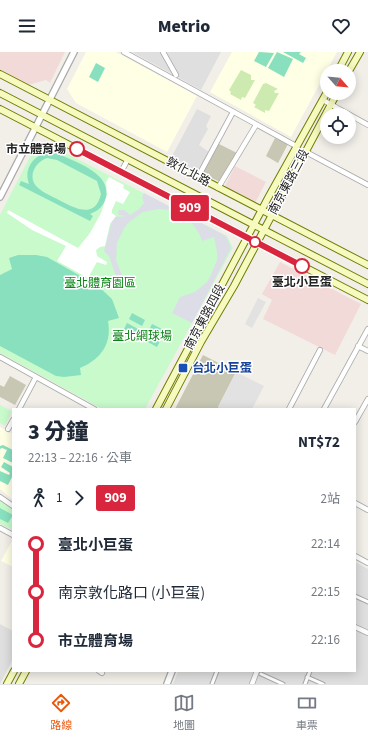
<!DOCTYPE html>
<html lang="zh-TW">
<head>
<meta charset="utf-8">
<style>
  body { margin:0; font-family:"Source Sans 3","Noto Sans TC",sans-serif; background:#f6f6f7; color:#1f2937; height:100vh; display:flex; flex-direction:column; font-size:15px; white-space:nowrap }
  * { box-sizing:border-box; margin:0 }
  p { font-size:13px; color:#747a83 }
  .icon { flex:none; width:22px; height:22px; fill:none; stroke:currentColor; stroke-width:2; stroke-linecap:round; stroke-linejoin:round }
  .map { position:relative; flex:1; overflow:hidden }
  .details { position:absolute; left:12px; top:356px; width:344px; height:264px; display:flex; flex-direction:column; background:#fff; border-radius:0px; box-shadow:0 2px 10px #0003 }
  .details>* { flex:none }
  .badge { padding:0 8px; border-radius:3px; font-size:14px; line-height:26px }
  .needle { width:26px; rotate:117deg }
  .buttons { position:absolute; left:320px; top:12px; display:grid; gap:8px }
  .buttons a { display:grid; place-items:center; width:36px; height:36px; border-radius:50%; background:#fff; box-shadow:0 2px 10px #0003; font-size:20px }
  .map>.badge { position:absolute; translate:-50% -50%; box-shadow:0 0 0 2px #fff }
  .legs { display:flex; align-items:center; gap:6px; height:44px; padding:0 16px; font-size:13px }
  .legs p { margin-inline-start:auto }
  .overview { display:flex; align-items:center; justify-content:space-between; height:68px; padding:0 16px }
  h1 { font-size:22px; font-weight:800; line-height:30px }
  ul { padding:0 16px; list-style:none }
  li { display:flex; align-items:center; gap:14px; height:48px; font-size:15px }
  li i { display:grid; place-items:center; width:6px; height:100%; margin:0 5px; background:currentColor }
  li i::after { content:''; width:10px; height:10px; margin:-5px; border:3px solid; border-radius:50%; background:#fff }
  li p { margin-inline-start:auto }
  li:first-child i { background:linear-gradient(#0000 50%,currentColor 0) }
  li:last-child i { background:linear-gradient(currentColor 50%,#0000 0) }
  header { display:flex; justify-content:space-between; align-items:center; height:52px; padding:0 16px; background:#fff; font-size:18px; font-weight:800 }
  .tabs { display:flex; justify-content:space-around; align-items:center; height:56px; border-top:1px solid #e0e1e3; background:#fff; font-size:11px; color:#747a83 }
  .tabs a { display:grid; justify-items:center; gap:2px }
  .tabs .current { color:#ea580c }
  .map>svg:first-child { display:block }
  .residential { fill:#e0dfdf }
  .commercial { fill:#f2dad9 }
  .education { fill:#ffffe5 }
  .construction { fill:#c7c7b4 }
  .grass { fill:#cdebb0 }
  .park { fill:#c8facc }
  .pitch { fill:#88e0be; fill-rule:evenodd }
  .parking { fill:#e2e2e2 }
  .plaza { fill:#dddde8 }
  .pier { fill:#fff }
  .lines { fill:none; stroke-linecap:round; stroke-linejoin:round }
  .pedestrian-casing { stroke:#a9a9a9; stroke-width:5 }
  .minor-casing { stroke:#a9a9a9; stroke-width:6 }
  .tertiary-casing { stroke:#a9a9a9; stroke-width:8 }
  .secondary-casing { stroke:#707d05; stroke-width:8 }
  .pedestrian { stroke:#fff; stroke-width:3 }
  .minor { stroke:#fff; stroke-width:4.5 }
  .tertiary { stroke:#fff; stroke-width:5.5 }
  .secondary { stroke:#f7fabf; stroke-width:6 }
  .line-1-casing { stroke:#fff; stroke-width:9 }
  .line-1 { stroke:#d7263d; stroke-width:6 }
  .stop-1-dot { fill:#fff; stroke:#d7263d; stroke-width:2 }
  .transit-dot { fill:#1a4fb4; stroke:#fff; stroke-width:1.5 }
  .labels { text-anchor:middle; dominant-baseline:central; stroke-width:3; stroke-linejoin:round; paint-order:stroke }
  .stop-label { font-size:12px; font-weight:bold; fill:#222; stroke:#fff; text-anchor:end }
  .street-label { font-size:12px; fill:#222; stroke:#fff }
  .park-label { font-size:12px; fill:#0c8416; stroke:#fff }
  .transit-label { font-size:12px; font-weight:bold; fill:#164399; stroke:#fff; text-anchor:start }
</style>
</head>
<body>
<header><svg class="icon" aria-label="menu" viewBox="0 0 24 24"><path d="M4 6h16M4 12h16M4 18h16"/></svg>Metrio<svg class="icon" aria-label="heart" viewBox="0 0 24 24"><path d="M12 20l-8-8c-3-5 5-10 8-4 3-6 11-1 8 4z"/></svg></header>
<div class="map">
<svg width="368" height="632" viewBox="0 0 368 632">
  <rect width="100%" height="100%" fill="#f2efe9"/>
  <path class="residential" d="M132,0H221L201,38Z
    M197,57L211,64L206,74L208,77L199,93L209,100L198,120L171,106Z
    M355,510L368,517V632H173L178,619H355Z
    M0,572L13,579V607L0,632Z"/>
  <path class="commercial" d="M0,0H65L50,31L46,28L28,33L0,17Z
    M235,114L266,130L255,151L224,136Z
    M280,210L361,252L335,303L263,267L272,248L262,242Z"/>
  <path class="education" d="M86,0H116L197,44L167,100L76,51L67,37Z
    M232,0H337L291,85L210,40Z
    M0,375L13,382V448L0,437Z
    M13,487V515L1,509Z"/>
  <path class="construction" d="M275,86L288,92L278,111L266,104Z
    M217,91L237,101L220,130L202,121Z
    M203,303L236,320L218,355L221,357H175Z
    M10,324L26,333L15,353L0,345V333L4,335Z"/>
  <path class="grass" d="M241,18L251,23V28H255L245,46L242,45L241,48L230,42L231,40L229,38Z
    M266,31L278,37L274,39L275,41H279L269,59L265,58V61L254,55L256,53L253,51L263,32Z"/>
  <path class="park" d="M48,92L227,184L233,196L145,357H102L0,301V163L35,95Z
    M0,353L12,359L5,374L0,371Z
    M0,447L13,457V478L0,472Z"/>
  <path class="pitch" d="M259,0L274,1L266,15L254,9Z
    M277,0L293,7L284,25L268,16Z
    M283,0H301L299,2L306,6L303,11Z
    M96,11L105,16L98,30L89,25Z
    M51,100L57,101C74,110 111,120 106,145C104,154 98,159 90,162L93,164L90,169L19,133L21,129L29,132C23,116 35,101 51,100ZM47,106L57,108L97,129L101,142C95,168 74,156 59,148C52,144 43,141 37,135C27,125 35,110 47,106Z
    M18,203H36L47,205L98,234L112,247L119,266L108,269C112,292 101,307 80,316L81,323L64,325L56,324L0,294V223L12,217L9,206Z
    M132,261L145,268L142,274L129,267Z
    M127,271L140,278L137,284L124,277Z
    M152,272L166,279L162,285L149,278Z
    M147,282L160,289L157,295L144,288Z
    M3,393L13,398V411L3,406L7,398L2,396L0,397V394Z
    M4,410L13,415L12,425L8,433L0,429V419L9,423L10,421L1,415Z
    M0,456L13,463L8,471L0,467Z"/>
  <path class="parking" d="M258,246L266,250L252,276L245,272Z
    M236,320L264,334L252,357H221L218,355Z"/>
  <path class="plaza" d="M144,141L226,184L231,196L192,271L172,261L180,245L195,240L207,230L211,223L217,208V200L214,185L202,189L199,181L190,168L175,159L159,157L143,160L129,170L124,176L117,191L116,208L125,231L122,233L117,227L109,204L104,199L112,169L116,164L118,165L127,164L119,163L118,161L119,158H124L130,163L139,157L144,151L142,145Z"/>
  <path class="pier" d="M109,125L124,133L123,136L130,140L123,152L116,149L112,158V161L116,164L110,172L105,194L100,195L96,198L97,204L107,210L106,213L97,210L88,226L57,209L66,194L32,178L7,161L8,158L78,196L90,181L101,161L107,143L106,130Z"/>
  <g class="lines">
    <defs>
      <path id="pedestrian" d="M355,544L368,550
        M261,622L283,632
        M307,625L323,632
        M212,632L217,619
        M305,632L310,619"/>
      <path id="minor" d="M124,0L296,94
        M163,0L176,23
        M323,48L368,73
        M306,100L368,133
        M121,120L128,107
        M198,125L233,60
        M218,136L256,73
        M358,294L368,299
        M0,305L94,357
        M19,357L36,325
        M289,357L320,298
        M324,357L368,277
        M355,370L368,347
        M8,377L13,368
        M0,445L13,454
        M355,451L368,458
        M0,476L13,483
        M355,504L368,511
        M355,575L368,581
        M99,619L102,621
        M252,632L257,619"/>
      <path id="tertiary" d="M0,145L74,0
        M167,632L172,619"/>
      <path id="secondary" d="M338,19L348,0
        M349,19L360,0
        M0,22L368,213
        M0,41L368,232
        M0,57L368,248
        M156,357L268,146L327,40
        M166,357L201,290L234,234L337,41
        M7,632L14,619
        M19,632L26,619"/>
    </defs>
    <use href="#pedestrian" class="pedestrian-casing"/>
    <use href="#minor" class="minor-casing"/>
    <use href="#tertiary" class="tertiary-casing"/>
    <use href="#secondary" class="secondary-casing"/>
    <use href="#pedestrian" class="pedestrian"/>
    <use href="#minor" class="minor"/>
    <use href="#tertiary" class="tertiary"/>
    <use href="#secondary" class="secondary"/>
  </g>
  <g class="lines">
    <defs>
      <path id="line-1" d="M77,97L302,214"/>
    </defs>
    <use href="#line-1" class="line-1-casing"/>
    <use href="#line-1" class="line-1"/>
  </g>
  <g class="stop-1-dot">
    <circle cx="77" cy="97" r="7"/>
    <circle cx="255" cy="190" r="5"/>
    <circle cx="302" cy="214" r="7"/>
  </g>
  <rect class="transit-dot" x="178" y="311" width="10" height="10" rx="2"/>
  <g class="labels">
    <g class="stop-label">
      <text x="66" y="97">市立體育場</text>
      <text x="302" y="230" text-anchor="middle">臺北小巨蛋</text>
    </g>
    <g class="street-label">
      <text transform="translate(188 120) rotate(28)">敦化北路</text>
      <text transform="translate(289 130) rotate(-62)">南京東路三段</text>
      <text transform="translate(205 265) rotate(-62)">南京東路四段</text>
    </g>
    <g class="park-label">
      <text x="100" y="231">臺北體育園區</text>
      <text x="142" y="284">臺北網球場</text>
    </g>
    <g class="transit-label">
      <text x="192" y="316">台北小巨蛋</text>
    </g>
  </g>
</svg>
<div class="buttons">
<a><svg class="needle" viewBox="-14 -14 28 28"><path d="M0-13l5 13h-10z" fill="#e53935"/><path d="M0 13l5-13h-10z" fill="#747a83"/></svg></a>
<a><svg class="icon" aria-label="locate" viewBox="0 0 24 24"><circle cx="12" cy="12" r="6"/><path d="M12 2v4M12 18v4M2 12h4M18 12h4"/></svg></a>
</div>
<b class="badge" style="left:190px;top:156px;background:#d7263d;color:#fff">909</b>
<section class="details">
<div class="overview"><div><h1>3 分鐘</h1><p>22:13 – 22:16 · 公車</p></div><b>NT$72</b></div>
<div class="legs"><svg class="icon" aria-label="walk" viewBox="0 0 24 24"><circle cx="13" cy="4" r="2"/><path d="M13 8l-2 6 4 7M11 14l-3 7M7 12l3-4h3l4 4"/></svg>1<svg class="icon" aria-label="forward" viewBox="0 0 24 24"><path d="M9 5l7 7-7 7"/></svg><b class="badge" style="background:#d7263d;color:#fff">909</b><p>2站</p></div>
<ul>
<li><i style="color:#d7263d"></i><b>臺北小巨蛋</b><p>22:14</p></li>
<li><i style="color:#d7263d"></i><span>南京敦化路口 (小巨蛋)</span><p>22:15</p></li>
<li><i style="color:#d7263d"></i><b>市立體育場</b><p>22:16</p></li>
</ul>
</section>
</div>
<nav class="tabs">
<a class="current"><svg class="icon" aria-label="directions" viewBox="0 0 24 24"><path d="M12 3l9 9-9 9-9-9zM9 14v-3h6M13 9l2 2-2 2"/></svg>路線</a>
<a><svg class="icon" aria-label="map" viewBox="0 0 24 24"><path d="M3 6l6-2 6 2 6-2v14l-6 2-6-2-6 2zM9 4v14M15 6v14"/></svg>地圖</a>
<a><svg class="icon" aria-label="tickets" viewBox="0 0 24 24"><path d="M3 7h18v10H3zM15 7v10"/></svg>車票</a>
</nav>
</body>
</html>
